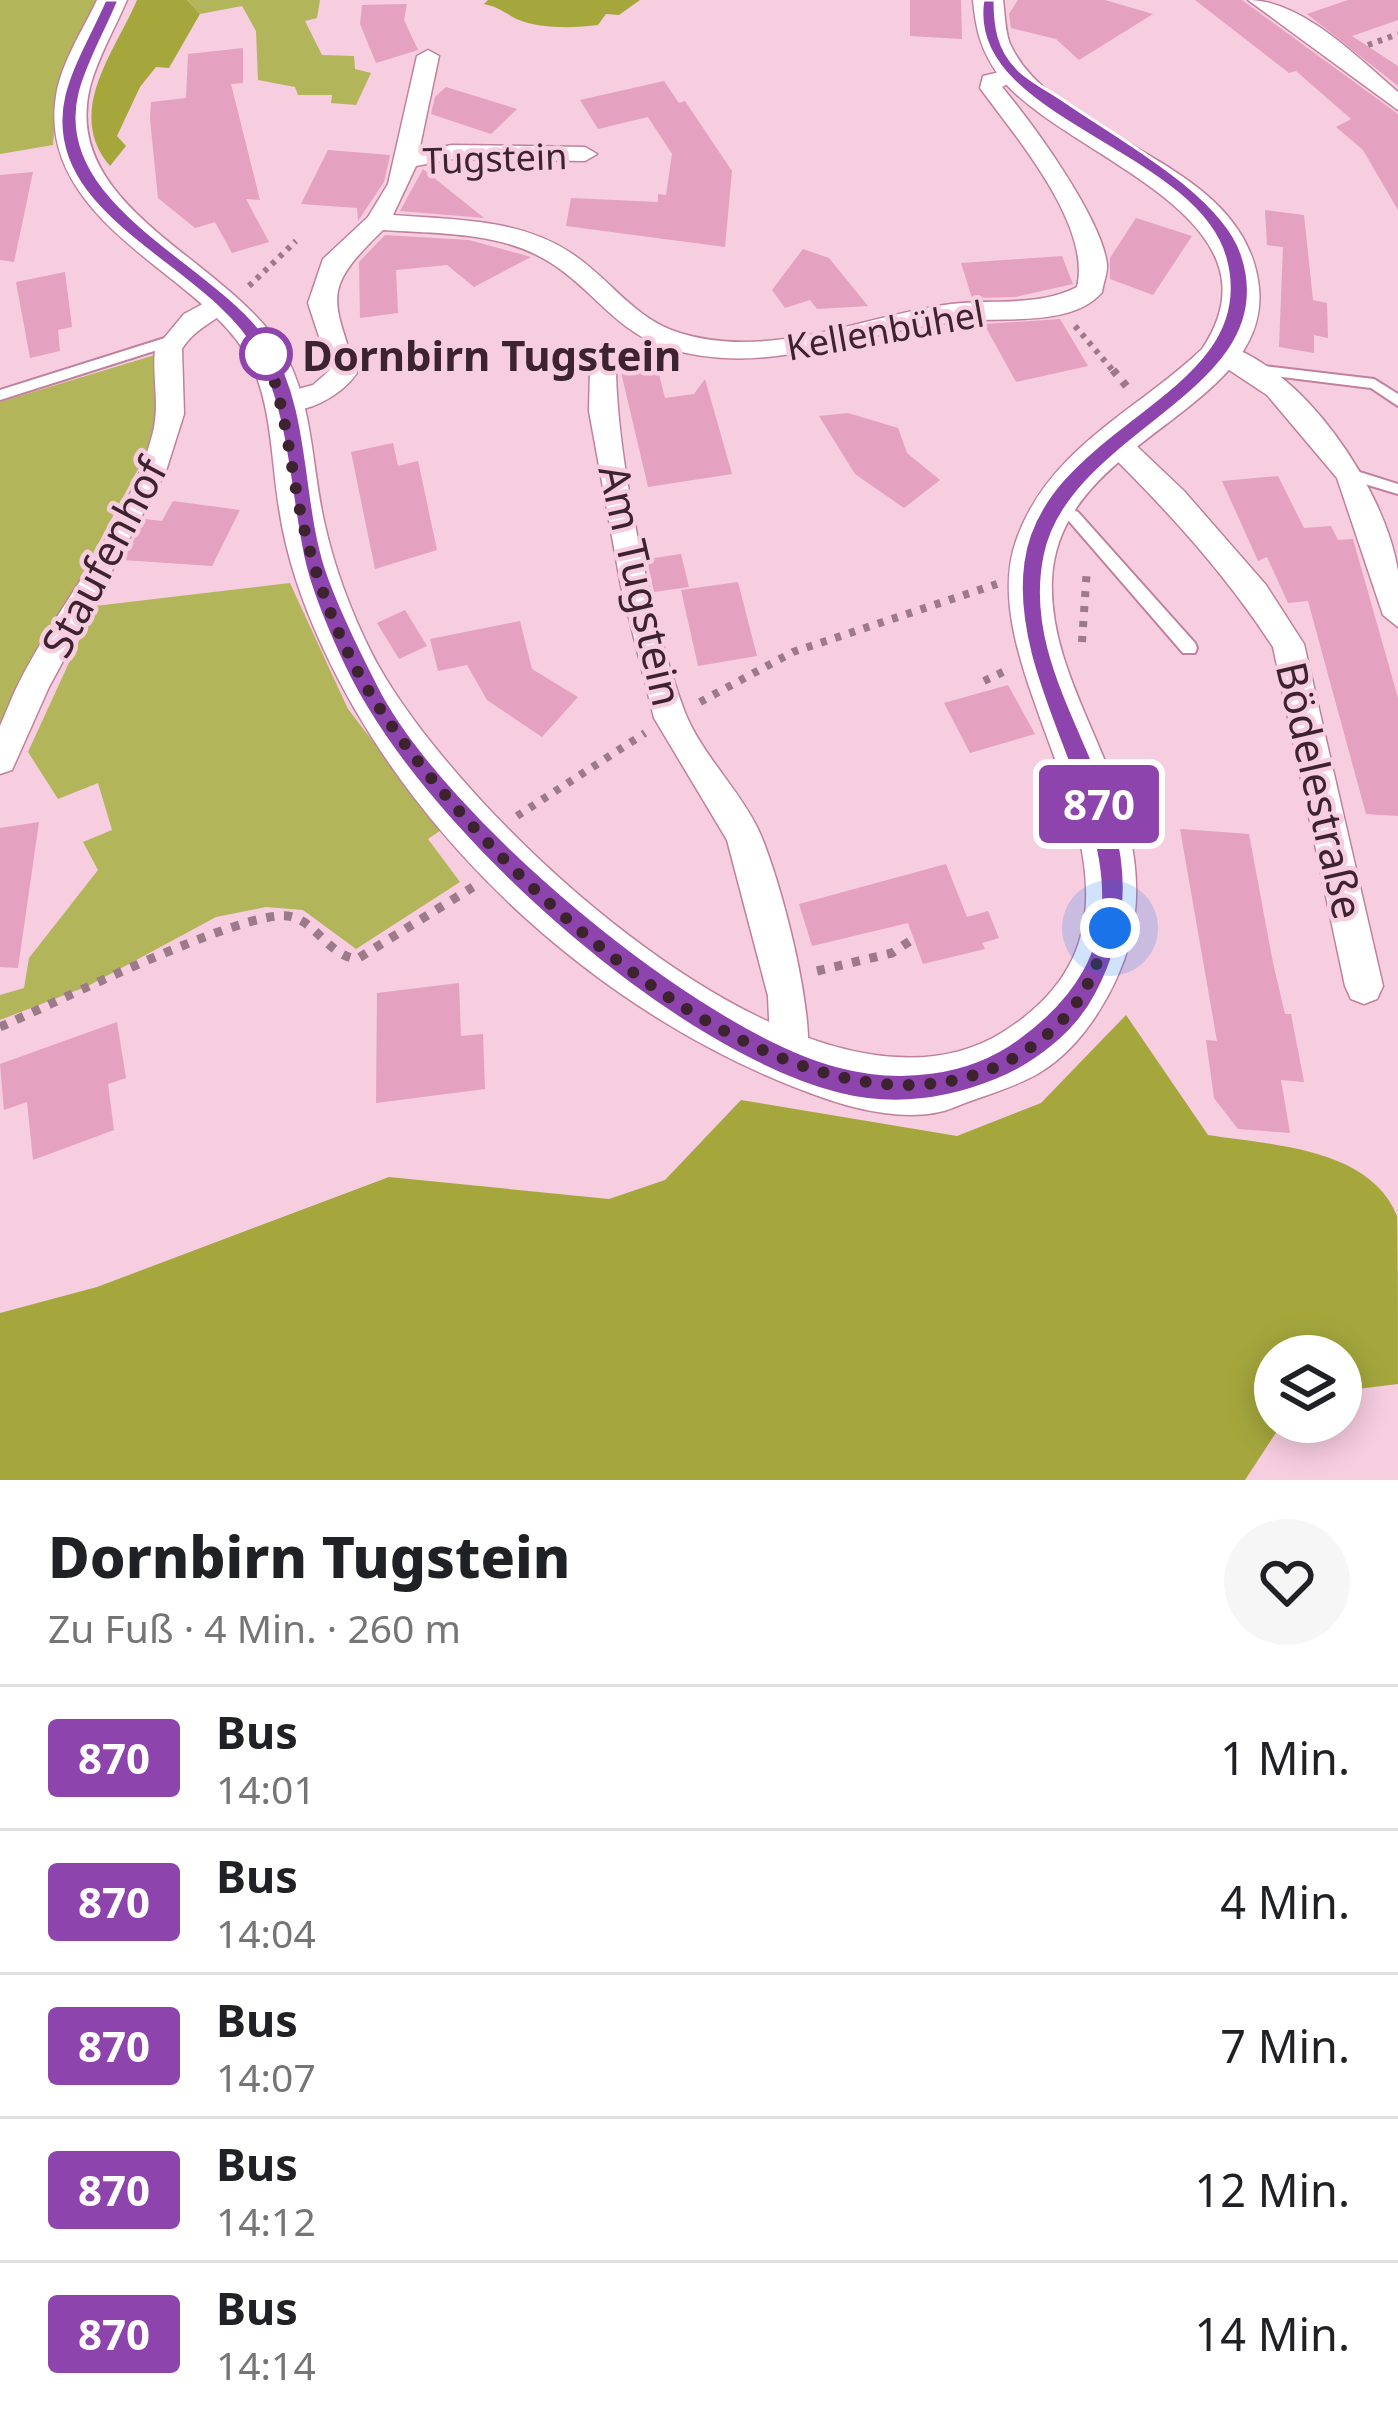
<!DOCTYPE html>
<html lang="de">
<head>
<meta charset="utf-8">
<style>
  body { margin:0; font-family:"Noto Sans",sans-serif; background:#f6f6f6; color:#202124; height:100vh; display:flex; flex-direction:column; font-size:45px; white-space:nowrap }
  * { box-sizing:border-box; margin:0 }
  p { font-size:39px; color:#757577 }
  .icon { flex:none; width:66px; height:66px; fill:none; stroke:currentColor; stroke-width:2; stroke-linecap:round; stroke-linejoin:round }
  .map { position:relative; height:1480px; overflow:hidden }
  .details { display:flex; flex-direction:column; background:#fff; flex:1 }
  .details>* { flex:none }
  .badge { padding:0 24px; border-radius:9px; font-size:42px; line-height:78px }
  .fabs { position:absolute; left:1254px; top:1335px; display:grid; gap:24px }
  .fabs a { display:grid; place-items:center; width:108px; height:108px; border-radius:50%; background:#fff; box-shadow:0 6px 30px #0003; font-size:60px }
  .you { position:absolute; width:60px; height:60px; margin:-30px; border:9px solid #fff; border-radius:50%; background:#1a73e8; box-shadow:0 0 0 18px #1a73e833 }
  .map>.badge { position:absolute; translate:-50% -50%; box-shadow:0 0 0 6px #fff }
  .round { display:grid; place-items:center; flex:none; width:126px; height:126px; border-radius:63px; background:#f6f6f6 }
  .head { display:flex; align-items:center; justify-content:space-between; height:204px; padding:0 48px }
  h1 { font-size:57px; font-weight:800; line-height:90px }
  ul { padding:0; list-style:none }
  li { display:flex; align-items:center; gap:36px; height:144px; padding:0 48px; border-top:3px solid #e0e0e0 }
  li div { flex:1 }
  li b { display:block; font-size:45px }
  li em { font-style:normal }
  li .badge { min-width:132px; font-weight:700; text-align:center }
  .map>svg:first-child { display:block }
  .green { fill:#b3b55b }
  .forest { fill:#a5a73d }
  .building { fill:#e4a1c0 }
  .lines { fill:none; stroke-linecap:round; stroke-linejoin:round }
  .service-casing { stroke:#c0809e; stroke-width:4 }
  .minor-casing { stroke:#c0809e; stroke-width:3 }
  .secondary-casing { stroke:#c0809e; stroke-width:3 }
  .path-far2 { stroke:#9c7a8a; stroke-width:6; stroke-dasharray:4.5 6; stroke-linecap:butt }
  .path-far1 { stroke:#9c7a8a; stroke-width:8; stroke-dasharray:6 9; stroke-linecap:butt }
  .path { stroke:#9c7a8a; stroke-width:9; stroke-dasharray:8 10; stroke-linecap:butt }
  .service { fill:#fff; fill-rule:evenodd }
  .minor { fill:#fff; fill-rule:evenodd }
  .secondary { fill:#fff; fill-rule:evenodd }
  .line { fill:#8e44ad; stroke:#fff; stroke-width:3 }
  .walk { stroke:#3c232f; stroke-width:12; stroke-dasharray:0 21.6 }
  .stop-dot { fill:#fff; stroke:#8e44ad; stroke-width:6 }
  .labels { text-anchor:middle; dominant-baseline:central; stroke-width:9; stroke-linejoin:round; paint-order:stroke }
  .far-street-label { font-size:36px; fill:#3c232f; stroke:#f7cde0 }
  .stop-label { font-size:42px; font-weight:bold; fill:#3c232f; stroke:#f7cde0; text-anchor:start }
  .street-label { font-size:42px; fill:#3c232f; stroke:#f7cde0 }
</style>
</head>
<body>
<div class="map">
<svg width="1398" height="1480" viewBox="0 0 1398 1480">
  <rect width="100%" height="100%" fill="#f7cde0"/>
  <path class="green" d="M0,0H98L56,106L53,145L0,154Z
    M187,0H320L317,18L305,21L322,55L354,56L355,69L371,73L356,105L331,103L332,95H298L295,87L258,80L256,31L242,6L200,14Z
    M158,354L159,411L144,458L0,728V402Z
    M290,583L348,709L441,830L428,839L460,882L356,949L303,910L266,907L216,917L88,986L0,1020V995L24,988L29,958L98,870L83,842L112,830L98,783L58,799L28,752L95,606Z"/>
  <path class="forest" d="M137,0H187L200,14L169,68L156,67L140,87L117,136L126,146L110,166C64,112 115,52 137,0Z
    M488,0H640L619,15L606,14L598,25C576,28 540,29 519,20C506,14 499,7 484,4Z
    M1126,1015L1208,1135C1270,1145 1370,1147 1397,1216C1398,1237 1398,1353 1398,1384L1341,1391V1356H1275V1422H1283L1245,1480H0V1313L97,1287L389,1177L609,1199L665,1180L741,1100L957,1136L1041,1103Z"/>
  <path class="building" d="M910,0H961L962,39L910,36Z
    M1018,0H1105L1153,14L1079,60L1056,39L1011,28L1009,14Z
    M1195,0H1242L1398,114V210L1363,150L1336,127L1351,119L1296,71L1289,73Z
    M1348,0H1398V20L1352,36L1398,66V86L1307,14Z
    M407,4L404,20L418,50L376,63L360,24L362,5Z
    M243,48V83L231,84L260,200L246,199L269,242L232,253L215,222L195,228L158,198L150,119L151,102L186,98L188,54Z
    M664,81L679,103L685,101L732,171L725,247L566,226L571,198L658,202V194L666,195L672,154L648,117L598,129L580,100Z
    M446,87L517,109L491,134L431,114L435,97Z
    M328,150L390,155L384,182L358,221L357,208L301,204Z
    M423,169L484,218L400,211Z
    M33,172L14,262L0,260V175Z
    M1265,210L1304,215L1313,300L1327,303L1328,338L1314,335V353L1279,347L1283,247L1267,245Z
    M1136,218L1192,236L1153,295L1110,279V258Z
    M385,235L469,240L531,257L474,287L447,265L396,270L398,313L360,318L359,262Z
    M803,249L829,258L868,306L817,309L810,300L785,308L772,290Z
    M1062,256L1073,284L1015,297L972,298L961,263Z
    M65,272L72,327L58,330L60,351L30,358L16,282Z
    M1060,319L1088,366L1016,382L984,324Z
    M657,367L665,398L694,394L705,379L732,474L648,487L621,372Z
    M848,413L898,428L907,453L940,480L904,508L855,474L819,416Z
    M393,443L398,466L418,461L437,550L375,569L351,452Z
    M1278,476L1304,528L1331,526L1338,540L1353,539L1398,698V816L1366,814L1308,601L1288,603L1267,557L1258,561L1222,481Z
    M173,501L240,510L212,566L123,560L145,519L162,521Z
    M681,554L689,587L654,592L647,559Z
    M738,582L757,656L698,666L681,590Z
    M405,610L427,646L399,659L377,623Z
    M520,621L532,669L578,697L542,737L487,700L467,665L438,671L430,639Z
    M1008,685L1035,734L970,753L944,703Z
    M39,822L18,968L0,967V828Z
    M1180,829L1249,834L1273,963L1285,1014H1291L1304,1082L1281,1080L1290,1133L1238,1129L1214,1098L1206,1040L1217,1041Z
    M946,864L967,917L988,911L999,938L982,943L985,949L923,964L908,923L812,946L799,904Z
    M459,983L461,1036L483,1034L485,1089L376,1103L377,993Z
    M117,1022L126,1078L108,1084L114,1130L33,1160L27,1102L4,1110L0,1064Z"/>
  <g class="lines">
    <defs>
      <path id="service" d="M168,337L175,342L173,345L0,400V390Z
        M1256,365L1374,379L1398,394V406L1371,388L1251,373L1249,370Z
        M1350,469L1398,484V494L1345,478L1343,474Z
        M1054,501L1078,512L1195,643L1197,648L1195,653H1183L1068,520L1049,511L1047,507L1049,503Z"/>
      <path id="minor" d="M1248,0C1302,0 1358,58 1398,92V110Z
        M428,50L439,56L419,151L452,145L585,147L597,154L585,161L452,159L416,166L393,215C453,220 518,218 571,253C611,279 632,318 680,333C771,361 862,316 951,304C994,299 1038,307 1077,287C1092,225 1015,136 980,88L983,76L1020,67V77L1002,87C1033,124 1101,217 1107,264C1108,272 1103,284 1102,292C1073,327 1003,317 963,321C861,329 770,380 667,348C615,331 594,290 551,263C501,231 439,234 383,230C321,290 332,296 357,373C341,396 304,417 275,409V395L313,385L330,370L308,303L323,259L368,217L388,184L417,56Z
        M223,293L236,302C220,320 195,327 182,349L184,414L166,471L49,687L12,770L0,774V726L14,693C55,606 129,527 153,432C160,403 152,377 155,349L184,314Z
        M1220,343C1304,367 1385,489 1398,571C1398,589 1398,609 1398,627L1383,615L1337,478L1267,395L1211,358V346Z
        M603,360L616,369C617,461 652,623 684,710C700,752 737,787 757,827C779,871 822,1033 804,1077L790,1082L776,1077L771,1063L768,996L727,840L654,718L621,586L589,411L590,369Z
        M1114,431L1124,434L1184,491L1266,585L1304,644L1383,986L1377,999L1364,1004L1351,999L1345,986L1273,647C1225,573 1167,510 1104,448V434Z"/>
      <path id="secondary" d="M97,0H127C115,28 98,57 90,87C59,213 240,262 288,360C313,410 312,467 324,521C334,567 351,612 372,654C454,813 810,1153 1003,1032C1207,904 965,687 1016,541C1048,448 1136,412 1202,349C1292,215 1061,156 1000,77C981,51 976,31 973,0H1003C1005,14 1005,31 1010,44C1056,143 1246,157 1259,288C1271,411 1057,440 1052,580C1047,699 1164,803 1130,941C1117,990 1083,1047 1039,1073C1014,1088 982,1096 955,1107C913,1125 851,1109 810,1093C606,1018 416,848 324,650C303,605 286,557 279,508C271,459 272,406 250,361C234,330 206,307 179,285C119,237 42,183 56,96C61,63 83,30 97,0Z"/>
    </defs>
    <use href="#service" class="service-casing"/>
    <use href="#minor" class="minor-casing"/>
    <use href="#secondary" class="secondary-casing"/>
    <path class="path-far2" d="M1368,45L1398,34
      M249,286L296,241
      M1075,326L1115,373"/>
    <path class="path-far1" d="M1113,370L1128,388
      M1082,642L1087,568
      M984,681L1005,671
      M700,702L793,652L997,584
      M517,816L645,733"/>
    <path class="path" d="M817,971L892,953L913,939
      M0,1027C53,1004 242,910 288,916C316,920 327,955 357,959L473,887"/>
    <use href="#service" class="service"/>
    <use href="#minor" class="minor"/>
    <use href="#secondary" class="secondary"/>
  </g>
  <path class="line" d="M105,0H119C107,30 88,62 80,93C52,207 220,263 271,344C312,410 303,496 326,568C339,607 360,649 379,686C444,815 699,1030 838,1066C898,1082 966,1076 1017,1039C1213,898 1000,727 1023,562C1042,421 1263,395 1225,258C1195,149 963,119 983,0H995C995,26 998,48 1017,68C1029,81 1051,91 1066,102C1118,138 1221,193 1242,254C1289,392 1070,429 1045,556C1014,708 1191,817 1096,995C1076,1033 1036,1064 997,1080C946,1101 893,1108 838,1094C674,1051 452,851 366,707C343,670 312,599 303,557C289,491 288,417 257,356C211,265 35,219 64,95C72,63 92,30 105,0Z"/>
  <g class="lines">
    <path class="walk" d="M266,354L263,348C287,406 289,464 303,524C317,584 342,650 375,701C480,866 779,1156 991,1069C1028,1054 1068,1023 1086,987C1096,969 1102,948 1110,928"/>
  </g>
  <circle class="stop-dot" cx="266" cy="354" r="24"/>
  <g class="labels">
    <g class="far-street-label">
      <text transform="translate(495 158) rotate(-2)">Tugstein</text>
      <text transform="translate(885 330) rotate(-10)">Kellenbühel</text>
    </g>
    <g class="stop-label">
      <text x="302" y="354">Dornbirn Tugstein</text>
    </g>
    <g class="street-label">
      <text transform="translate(103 557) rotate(-62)">Staufenhof</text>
      <text transform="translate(642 585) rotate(77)">Am Tugstein</text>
      <text transform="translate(1321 790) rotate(77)">Bödelestraße</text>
    </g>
  </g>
</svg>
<div class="fabs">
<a><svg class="icon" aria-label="layers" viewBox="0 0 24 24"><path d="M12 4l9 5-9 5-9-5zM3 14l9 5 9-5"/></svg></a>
</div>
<div class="you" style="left:1110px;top:928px"></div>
<b class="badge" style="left:1099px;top:804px;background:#8e44ad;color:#fff">870</b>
</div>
<section class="details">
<div class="head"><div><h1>Dornbirn Tugstein</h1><p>Zu Fuß · 4 Min. · 260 m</p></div><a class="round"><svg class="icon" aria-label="heart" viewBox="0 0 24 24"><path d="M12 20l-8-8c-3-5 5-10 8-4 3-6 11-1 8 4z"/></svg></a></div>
<ul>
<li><span class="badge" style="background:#8e44ad;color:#fff">870</span><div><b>Bus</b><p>14:01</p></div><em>1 Min.</em></li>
<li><span class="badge" style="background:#8e44ad;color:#fff">870</span><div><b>Bus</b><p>14:04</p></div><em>4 Min.</em></li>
<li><span class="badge" style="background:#8e44ad;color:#fff">870</span><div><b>Bus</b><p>14:07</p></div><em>7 Min.</em></li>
<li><span class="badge" style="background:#8e44ad;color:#fff">870</span><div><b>Bus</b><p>14:12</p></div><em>12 Min.</em></li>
<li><span class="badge" style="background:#8e44ad;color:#fff">870</span><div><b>Bus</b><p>14:14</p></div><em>14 Min.</em></li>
</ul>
</section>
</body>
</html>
